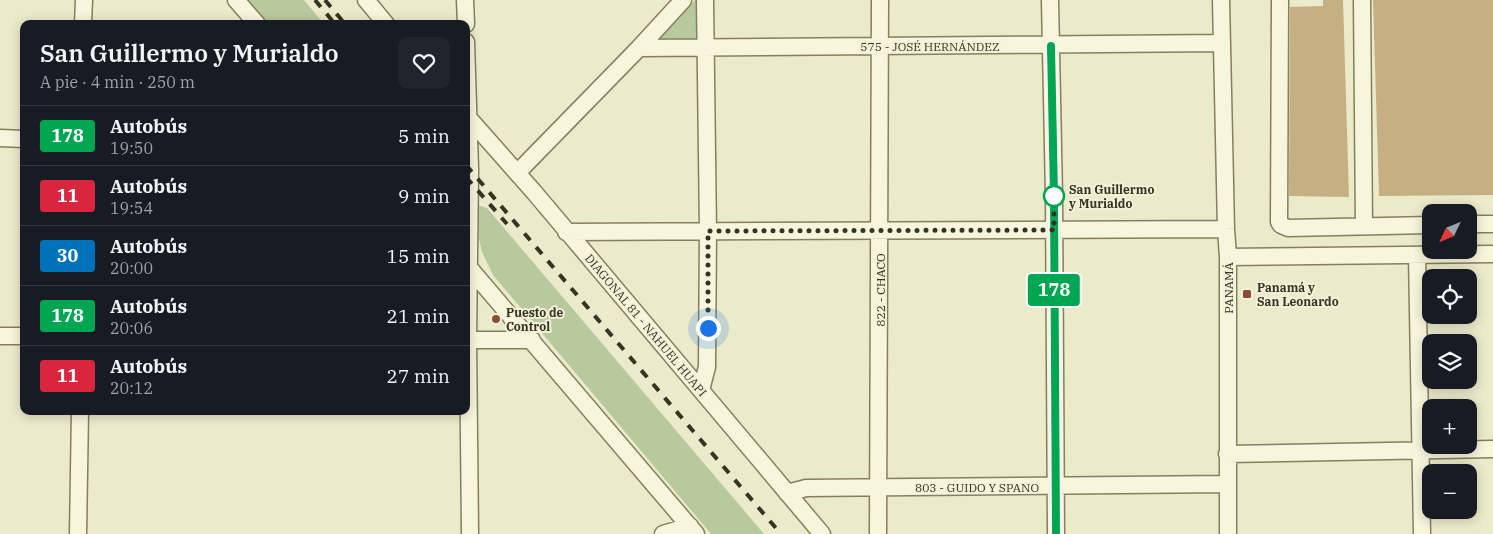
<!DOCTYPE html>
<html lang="es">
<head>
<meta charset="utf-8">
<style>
  body { margin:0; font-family:"IBM Plex Serif",serif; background:#20242c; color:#f1f3f6; height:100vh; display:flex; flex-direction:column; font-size:19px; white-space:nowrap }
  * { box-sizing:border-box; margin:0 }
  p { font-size:16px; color:#9ea1a6 }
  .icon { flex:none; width:28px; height:28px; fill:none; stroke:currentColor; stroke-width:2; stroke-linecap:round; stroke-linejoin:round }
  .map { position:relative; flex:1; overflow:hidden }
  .drawer { position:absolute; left:20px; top:20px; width:450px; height:395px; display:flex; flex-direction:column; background:#171b24; border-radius:10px; box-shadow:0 2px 12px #0003 }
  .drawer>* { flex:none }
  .badge { padding:0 10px; border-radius:4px; font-size:18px; line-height:32px }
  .needle { width:32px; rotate:227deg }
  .tools { position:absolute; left:1422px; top:204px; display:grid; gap:10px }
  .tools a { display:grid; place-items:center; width:55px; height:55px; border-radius:10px; background:#171b24; box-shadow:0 2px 12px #0003; font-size:25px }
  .you { position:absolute; width:25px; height:25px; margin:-12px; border:4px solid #fff; border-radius:50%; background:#1a73e8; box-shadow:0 0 0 8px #1a73e833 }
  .map>.badge { position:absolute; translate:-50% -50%; box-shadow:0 0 0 2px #fff }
  .round { display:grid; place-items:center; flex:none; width:52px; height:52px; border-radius:10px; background:#20242c }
  .overview { display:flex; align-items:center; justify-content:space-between; height:85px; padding:0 20px }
  h1 { font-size:24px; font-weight:600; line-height:38px }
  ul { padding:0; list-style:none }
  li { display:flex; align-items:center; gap:15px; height:60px; padding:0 20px; border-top:1px solid #363941 }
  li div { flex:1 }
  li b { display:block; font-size:19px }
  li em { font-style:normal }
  li .badge { min-width:55px; font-weight:700; text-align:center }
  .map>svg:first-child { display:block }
  .green { fill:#b9c99e }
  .building { fill:#c6b083 }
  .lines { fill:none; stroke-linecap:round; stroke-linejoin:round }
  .minor-casing { stroke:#877e5f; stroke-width:19 }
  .minor { stroke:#f7f5dc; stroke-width:16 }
  .rail { stroke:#383222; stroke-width:4; stroke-dasharray:9 9; stroke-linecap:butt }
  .line-casing { stroke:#fff; stroke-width:11 }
  .line { stroke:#00a651; stroke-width:8 }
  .walk { stroke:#383222; stroke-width:5; stroke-dasharray:0 9 }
  .stop-dot { fill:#fff; stroke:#00a651; stroke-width:2.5 }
  .poi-dot { fill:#914b34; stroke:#f3f2d9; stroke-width:2 }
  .labels { text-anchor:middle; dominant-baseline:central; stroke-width:4; stroke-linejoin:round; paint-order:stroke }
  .street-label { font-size:12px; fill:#383222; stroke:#f3f2d9 }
  .stop-label { font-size:12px; font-weight:bold; fill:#383222; stroke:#f3f2d9; text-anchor:start }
  .poi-label { font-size:12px; font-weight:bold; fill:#383222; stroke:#f3f2d9; text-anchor:start }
</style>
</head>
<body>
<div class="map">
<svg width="1493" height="534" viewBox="0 0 1493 534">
  <rect width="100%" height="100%" fill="#ebeaca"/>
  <path class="green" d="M247,0H304L324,24H268Z
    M695,0H699L700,42L654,43Z
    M477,205L487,208L764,534H711L493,275L482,252L479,239Z"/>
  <path class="building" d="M1323,0H1343L1349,197L1289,196L1290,7L1323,6Z
    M1373,0H1493V195L1379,196Z"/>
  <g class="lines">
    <defs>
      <path id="minor" d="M236,0L257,24
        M366,0L386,24
        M465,0L466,24
        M1050,0L1054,196L1056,534
        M1221,0L1226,229L1228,257V534
        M1280,0L1279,222L1281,225L1288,228L1431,225
        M1362,0L1364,226
        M83,24L84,0
        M466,42L470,170L468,340L470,534
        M639,48L1221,43
        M466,115L534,192L822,534
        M0,138L24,139
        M517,173L639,48L683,0
        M1469,224H1493
        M566,232L1226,229
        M1417,255L1422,534
        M1228,257L1493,254
        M466,264L696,534
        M0,336H24
        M466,340H532
        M701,390L707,367L708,231L705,0
        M1227,454L1493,449
        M787,493L806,488L1227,484
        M78,534L80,411
        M663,534L690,526
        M878,534L880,0"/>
    </defs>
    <use href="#minor" class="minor-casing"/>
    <use href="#minor" class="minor"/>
    <path class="rail" d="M315,0L335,24
      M325,0L345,24
      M466,165L781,534
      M466,177L507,224"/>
  </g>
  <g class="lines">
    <defs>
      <path id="line" d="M1051,46L1054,196L1056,534"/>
    </defs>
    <use href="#line" class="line-casing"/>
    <use href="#line" class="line"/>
    <path class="walk" d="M708,328V231L1054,230V196"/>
  </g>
  <circle class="stop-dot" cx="1054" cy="196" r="10"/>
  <g class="poi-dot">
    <rect x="1242" y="289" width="10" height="10" rx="2.5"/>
    <circle cx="496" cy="319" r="5"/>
  </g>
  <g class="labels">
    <g class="street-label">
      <text x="930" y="46">575 - JOSÉ HERNÁNDEZ</text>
      <text transform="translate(1228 288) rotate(-90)">PANAMÁ</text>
      <text transform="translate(880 290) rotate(-90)">822 - CHACO</text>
      <text transform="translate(646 325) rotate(50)">DIAGONAL 81 - NAHUEL HUAPI</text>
      <text x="977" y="487">803 - GUIDO Y SPANO</text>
    </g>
    <g class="stop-label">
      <text x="1069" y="189">San Guillermo<tspan x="1069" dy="14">y Murialdo</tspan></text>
    </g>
    <g class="poi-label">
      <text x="1257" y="287">Panamá y<tspan x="1257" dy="14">San Leonardo</tspan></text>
      <text x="506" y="312">Puesto de<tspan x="506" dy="14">Control</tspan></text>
    </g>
  </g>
</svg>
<div class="tools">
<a><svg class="needle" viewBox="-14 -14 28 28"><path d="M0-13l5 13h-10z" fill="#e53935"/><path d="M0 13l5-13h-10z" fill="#9ea1a6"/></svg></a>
<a><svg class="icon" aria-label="locate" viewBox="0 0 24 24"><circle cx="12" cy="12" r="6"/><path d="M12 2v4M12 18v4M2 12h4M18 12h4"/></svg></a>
<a><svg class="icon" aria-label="layers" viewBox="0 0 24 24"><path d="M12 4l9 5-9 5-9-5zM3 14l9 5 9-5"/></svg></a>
<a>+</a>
<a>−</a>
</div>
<div class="you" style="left:708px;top:328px"></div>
<b class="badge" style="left:1054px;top:290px;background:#00a651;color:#fff">178</b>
<section class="drawer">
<div class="overview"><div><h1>San Guillermo y Murialdo</h1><p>A pie · 4 min · 250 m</p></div><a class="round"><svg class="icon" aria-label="heart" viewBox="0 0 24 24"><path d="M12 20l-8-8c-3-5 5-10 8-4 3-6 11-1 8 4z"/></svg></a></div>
<ul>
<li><span class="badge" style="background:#00a651;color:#fff">178</span><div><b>Autobús</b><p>19:50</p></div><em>5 min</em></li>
<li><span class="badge" style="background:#d7263d;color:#fff">11</span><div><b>Autobús</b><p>19:54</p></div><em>9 min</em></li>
<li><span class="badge" style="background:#0072bc;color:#fff">30</span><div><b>Autobús</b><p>20:00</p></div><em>15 min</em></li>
<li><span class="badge" style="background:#00a651;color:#fff">178</span><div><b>Autobús</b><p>20:06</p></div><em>21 min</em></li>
<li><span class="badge" style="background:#d7263d;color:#fff">11</span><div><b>Autobús</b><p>20:12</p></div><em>27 min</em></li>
</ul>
</section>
</div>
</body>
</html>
